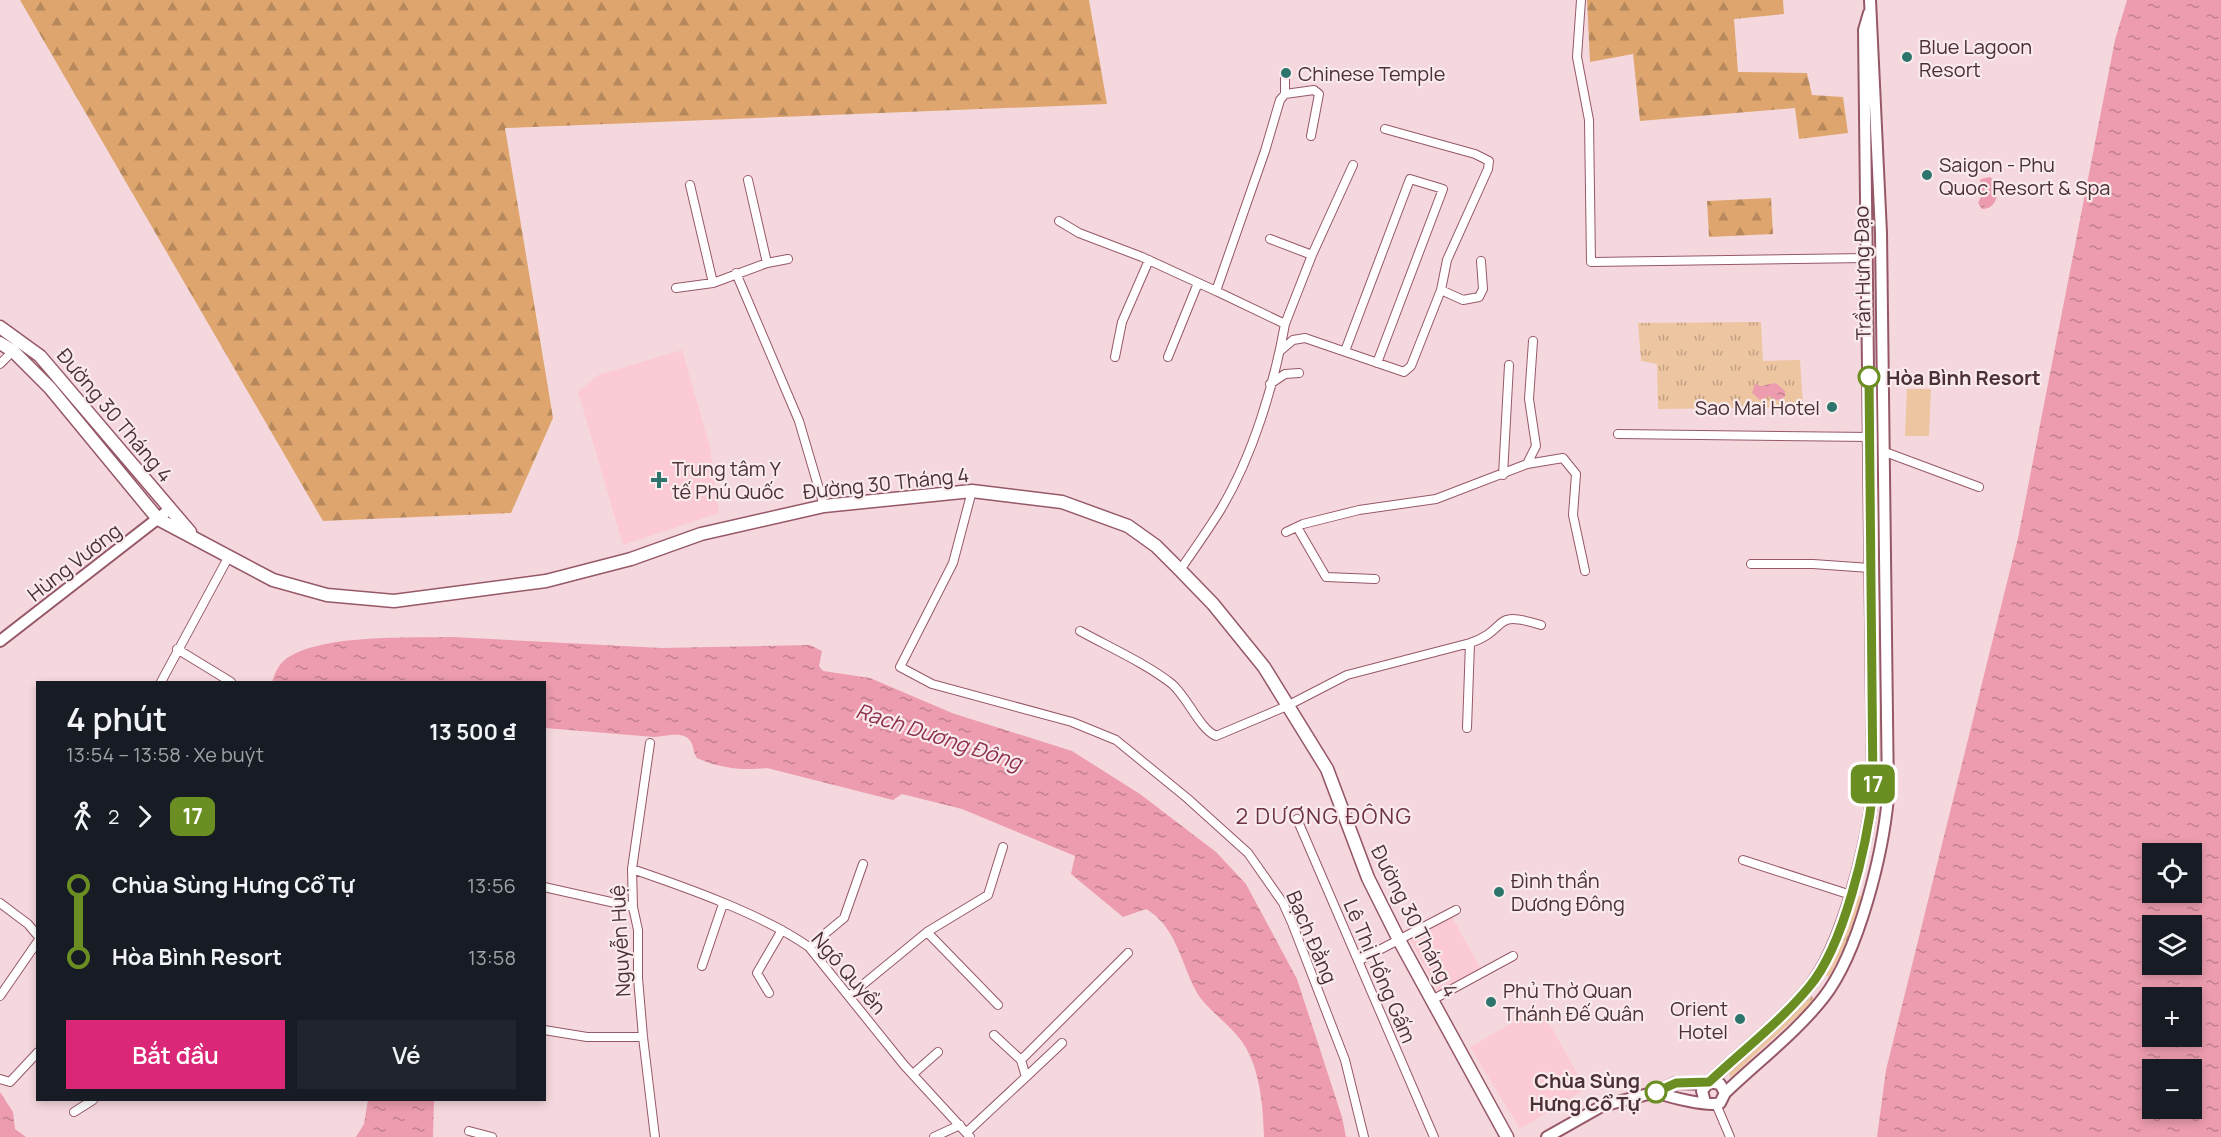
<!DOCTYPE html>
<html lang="vi">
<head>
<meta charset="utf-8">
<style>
  body { margin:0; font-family:Manrope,sans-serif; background:#20242c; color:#f1f3f6; height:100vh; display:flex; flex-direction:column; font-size:22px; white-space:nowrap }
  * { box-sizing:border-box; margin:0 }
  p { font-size:20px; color:#9ea1a6 }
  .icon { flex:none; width:33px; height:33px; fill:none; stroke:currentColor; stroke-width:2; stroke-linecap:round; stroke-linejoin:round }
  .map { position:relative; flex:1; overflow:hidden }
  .details { position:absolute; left:36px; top:681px; width:510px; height:420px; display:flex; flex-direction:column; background:#171b24; border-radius:0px; box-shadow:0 3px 9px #0003 }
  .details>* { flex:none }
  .badge { padding:0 12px; border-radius:9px; font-size:21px; line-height:39px }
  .tools { position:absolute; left:2142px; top:843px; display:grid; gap:12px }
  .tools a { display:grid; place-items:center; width:60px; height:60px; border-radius:0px; background:#171b24; box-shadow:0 3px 9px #0003; font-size:30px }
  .map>.badge { position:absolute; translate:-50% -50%; box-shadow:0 0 0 3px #fff }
  .legs { display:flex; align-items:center; gap:9px; height:66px; padding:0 30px; font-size:20px }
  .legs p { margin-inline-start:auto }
  .summary { display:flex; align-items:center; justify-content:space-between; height:102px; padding:0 30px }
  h1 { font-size:33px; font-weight:600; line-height:45px }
  .primary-button { display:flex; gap:12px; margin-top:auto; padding:12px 30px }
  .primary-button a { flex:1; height:69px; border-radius:0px; background:#db2777; color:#fff; font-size:24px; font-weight:600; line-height:69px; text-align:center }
  .primary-button a+a { background:#20242c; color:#f1f3f6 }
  ul { padding:0 30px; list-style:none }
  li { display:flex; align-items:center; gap:21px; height:72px; font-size:22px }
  li i { display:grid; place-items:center; width:9px; height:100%; margin:0 8px; background:currentColor }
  li i::after { content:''; width:15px; height:15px; margin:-8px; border:4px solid; border-radius:50%; background:#171b24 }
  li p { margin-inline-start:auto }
  li:first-child i { background:linear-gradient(#0000 50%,currentColor 0) }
  li:last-child i { background:linear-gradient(currentColor 50%,#0000 0) }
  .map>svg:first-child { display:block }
  .built { fill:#fbcad4 }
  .grass { fill:url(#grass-tufts) }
  .forest { fill:url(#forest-firs) }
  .park { fill:#edc5a1 }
  .water { fill:url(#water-ripples); fill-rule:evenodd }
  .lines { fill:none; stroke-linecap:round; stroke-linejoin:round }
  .minor-casing { stroke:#965867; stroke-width:10 }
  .secondary-casing { stroke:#965867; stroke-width:14 }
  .primary-casing { stroke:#965867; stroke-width:15 }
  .minor { stroke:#fff; stroke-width:8 }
  .secondary { stroke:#fff; stroke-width:10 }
  .primary { stroke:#fff; stroke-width:12 }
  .line-1-casing { stroke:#fff; stroke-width:14 }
  .line-1 { stroke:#6b8e23; stroke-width:9 }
  .poi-dot { fill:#2d746c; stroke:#f9eaec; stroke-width:2 }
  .stop-1-dot { fill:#fff; stroke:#6b8e23; stroke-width:3 }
  .labels { text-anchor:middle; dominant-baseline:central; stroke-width:4.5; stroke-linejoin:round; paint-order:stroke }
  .poi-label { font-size:20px; fill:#4b3036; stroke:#f9eaec; text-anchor:start }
  .street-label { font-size:20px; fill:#4b3036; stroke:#f9eaec }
  .stop-label { font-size:20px; font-weight:bold; fill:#4b3036; stroke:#f9eaec; text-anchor:start }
  .water-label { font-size:21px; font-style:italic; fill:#8d304d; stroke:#f9eaec }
  .quarter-label { font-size:22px; letter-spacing:1.5px; fill:#6d3343; stroke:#f9eaec }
</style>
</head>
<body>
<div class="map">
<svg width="2221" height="1137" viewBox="0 0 2221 1137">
  <defs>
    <pattern id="grass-tufts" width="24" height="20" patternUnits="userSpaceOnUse" patternTransform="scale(1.5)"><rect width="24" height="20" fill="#edc5a1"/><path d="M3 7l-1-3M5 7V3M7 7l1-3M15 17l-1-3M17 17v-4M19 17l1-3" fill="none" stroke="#c2a084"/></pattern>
    <pattern id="forest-firs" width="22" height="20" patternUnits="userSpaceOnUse" patternTransform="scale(1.5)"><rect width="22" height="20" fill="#dea66e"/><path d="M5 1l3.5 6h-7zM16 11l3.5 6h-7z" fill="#b6885b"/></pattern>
    <pattern id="water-ripples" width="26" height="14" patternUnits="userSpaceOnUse" patternTransform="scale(1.5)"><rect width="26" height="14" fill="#ec9cae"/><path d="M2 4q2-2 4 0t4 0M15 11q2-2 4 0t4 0" fill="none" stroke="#c1808e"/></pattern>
  </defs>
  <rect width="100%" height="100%" fill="#f5d8de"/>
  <path class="built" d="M682,350L710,447L719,513L623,545L578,392L598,375Z
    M1451,915L1482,971L1440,994L1409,938Z
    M1540,1007L1586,1089L1520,1129L1470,1047Z"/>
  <path class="grass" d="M1761,322L1763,361L1800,360L1803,407L1658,409L1657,364L1641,361L1638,323Z
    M1857,895L1862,897L1846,943L1829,977L1825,975Z
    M1812,996L1815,1000L1731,1077L1728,1073Z"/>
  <path class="forest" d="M20,0H1089L1107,104L505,128L553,418L511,513L323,521Z
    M1587,0H1783L1784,14L1734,19L1738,72L1807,73L1812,95L1843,97L1848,133L1799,139L1795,108L1640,121L1633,54L1590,62Z
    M1771,198L1773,234L1709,237L1707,201Z"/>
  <path class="park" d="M1907,389H1931L1929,436H1905Z"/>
  <path class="water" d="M2127,0H2221V1137H1877L1886,1070L2018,538L2115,40ZM2152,854H2192V892H2152ZM2152,926H2192V964H2152ZM2152,998H2192V1036H2152ZM2152,1070H2192V1108H2152Z
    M1990,177L1997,183C1998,195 1997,209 1982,209L1978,203L1983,192L1979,185L1981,179Z
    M1776,383L1785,391V396L1779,401L1769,396L1760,400L1752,393L1755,384L1761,386Z
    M452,637L661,648L810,645L822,651L819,666L823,671L870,678L952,713L1072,751L1140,794L1216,852L1246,884L1297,979L1342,1117L1346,1137H1264C1263,1105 1260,1065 1240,1039C1227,1022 1206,1009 1196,991C1181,963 1176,926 1146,909L1123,917L1071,874L1075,856L962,809L902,794L893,800L767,768C744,771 718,768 697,758C693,752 694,749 692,744C686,729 665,737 654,737L545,728L544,682H272C275,673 278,665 286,659C319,634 411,638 452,637Z
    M0,1092L13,1112L15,1129L26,1137H0Z
    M368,1100H434L433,1137H356L364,1124Z"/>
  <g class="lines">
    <defs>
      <path id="minor" d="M1581,0L1577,57L1589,120L1591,262L1867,258
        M1285,94V76
        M690,185L713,283
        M1059,221L1079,233L1142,257L1216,291
        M1270,239L1312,255
        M767,263L788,259
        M736,273L799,421L824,506
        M676,288L713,283L767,263L748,180
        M1441,290L1463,300L1479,297L1483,289L1481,261
        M1285,324L1312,255L1353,165
        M1280,351L1293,340L1305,338L1404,372L1411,366L1441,290L1447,260L1488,169L1489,161L1475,154L1385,129
        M1345,351L1410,179L1443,189L1377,363
        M1115,357L1122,322L1149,260
        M1168,357L1198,283
        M0,364L13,351
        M1270,384L1285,374L1299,373
        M1618,434L1871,437
        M1885,452L1979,487
        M1527,464L1563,458L1576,474L1573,515L1585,571
        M1503,475L1509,365
        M972,491L953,563L900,667L932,684L1072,722L1116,740L1187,798L1248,853L1283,903L1292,923L1345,1060L1364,1137
        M1297,527L1326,577L1375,579
        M1286,532L1303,524L1359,510L1436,499L1527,464L1536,446L1529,399L1533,341
        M1751,564H1813L1870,568
        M1180,570C1194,550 1208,530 1221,509C1253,455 1274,385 1285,324L1216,291L1265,151L1280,100L1285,94L1314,90L1319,94L1311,136
        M1080,631C1109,647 1147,664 1172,684C1188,698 1199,728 1216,736L1287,706L1347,675L1470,643L1467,728
        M1470,643C1511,629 1489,609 1541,625
        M177,649L231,682
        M161,682L229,556
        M650,743L632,869L633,907L638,930V978L643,1037L655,1137
        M1297,819L1434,1137
        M1743,860L1851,895
        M632,869C685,887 764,915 809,947L904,1065L970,1137
        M544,887L633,907
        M0,903L28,924L38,936
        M927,932L998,1005
        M809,947L844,918L863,864
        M1358,961L1456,910
        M702,966L723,904
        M769,993L757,973L782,930
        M0,996L38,941
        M849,996L927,932L988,895L1003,847
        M1432,1000L1513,956
        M544,1030L587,1037H643
        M994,1035L1021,1060
        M913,1074L938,1052
        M1026,1077L1062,1043
        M0,1079L10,1082L38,1052
        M1716,1104L1730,1137
        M74,1112L93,1100
        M469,1131L492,1137
        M967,1132L1026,1077L1021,1060L1128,953
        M934,1137L960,1125"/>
      <path id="secondary" d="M0,641L170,509
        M1709,1082C1742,1051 1780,1022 1809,987C1843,945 1867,845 1873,791L1864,30L1869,13
        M1656,1092C1669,1097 1708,1107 1720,1103L1725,1093C1757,1062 1796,1033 1824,997C1859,952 1883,853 1888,797L1881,233L1870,0
        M1705,1102L1702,1091L1709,1082L1720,1084L1725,1093
        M1547,1137L1602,1106L1656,1092L1675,1083L1705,1084"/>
      <path id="primary" d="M0,327L40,356L190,532
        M0,343L13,351L50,388L158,519L273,580L327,595L394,601L546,581L631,559L701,534L824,506L972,491L1062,502L1128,526L1156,546L1180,570L1213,604L1264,667L1327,769L1368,878L1399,940L1507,1137"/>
    </defs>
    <use href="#minor" class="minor-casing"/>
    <use href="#secondary" class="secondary-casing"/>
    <use href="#primary" class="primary-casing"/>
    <use href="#minor" class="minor"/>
    <use href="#secondary" class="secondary"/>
    <use href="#primary" class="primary"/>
  </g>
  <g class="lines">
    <defs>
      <path id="line-1" d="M1656,1092L1676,1083L1709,1082C1742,1051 1780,1022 1809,987C1844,946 1867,845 1873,791L1869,377"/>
    </defs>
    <use href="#line-1" class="line-1-casing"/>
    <use href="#line-1" class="line-1"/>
  </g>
  <g class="poi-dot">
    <circle cx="1907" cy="57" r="6"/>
    <circle cx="1286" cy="73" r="6"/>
    <circle cx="1927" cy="175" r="6"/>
    <circle cx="1832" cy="407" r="6"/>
    <path d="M656 471h6v6h6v6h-6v6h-6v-6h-6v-6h6z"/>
    <circle cx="1499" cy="892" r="6"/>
    <circle cx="1491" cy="1002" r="6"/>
    <circle cx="1740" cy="1019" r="6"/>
  </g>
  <g class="stop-1-dot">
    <circle cx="1869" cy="377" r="10"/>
    <circle cx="1656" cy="1092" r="10"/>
  </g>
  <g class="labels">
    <g class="poi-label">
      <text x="1919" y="46">Blue Lagoon<tspan x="1919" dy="23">Resort</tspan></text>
      <text x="1298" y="73">Chinese Temple</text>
      <text x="1939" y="164">Saigon - Phu<tspan x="1939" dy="23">Quoc Resort &amp; Spa</tspan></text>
      <text x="1820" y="407" text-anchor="end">Sao Mai Hotel</text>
      <text x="672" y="468">Trung tâm Y<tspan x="672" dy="23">tế Phú Quốc</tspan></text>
      <text x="1511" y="880">Đình thần<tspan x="1511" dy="23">Dương Đông</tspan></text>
      <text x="1503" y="990">Phủ Thờ Quan<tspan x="1503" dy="23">Thánh Đế Quân</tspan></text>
      <text x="1728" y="1008" text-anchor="end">Orient<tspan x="1728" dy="23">Hotel</tspan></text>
    </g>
    <g class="street-label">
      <text transform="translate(1862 273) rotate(-91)">Trần Hưng Đạo</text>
      <text transform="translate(115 415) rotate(50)">Đường 30 Tháng 4</text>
      <text transform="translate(886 483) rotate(-6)">Đường 30 Tháng 4</text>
      <text transform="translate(74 562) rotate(-38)">Hùng Vương</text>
      <text transform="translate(1415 921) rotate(63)">Đường 30 Tháng 4</text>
      <text transform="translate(1312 937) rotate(67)">Bạch Đằng</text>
      <text transform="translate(620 941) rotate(-93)">Nguyễn Huệ</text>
      <text transform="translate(1380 971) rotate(67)">Lê Thị Hồng Gấm</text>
      <text transform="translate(849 973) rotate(49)">Ngô Quyền</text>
    </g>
    <g class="stop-label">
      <text x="1886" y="377">Hòa Bình Resort</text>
      <text x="1640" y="1080" text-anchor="end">Chùa Sùng<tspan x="1640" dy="23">Hưng Cổ Tự</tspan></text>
    </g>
    <g class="water-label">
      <text transform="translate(939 736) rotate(18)">Rạch Dương Đông</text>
    </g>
    <g class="quarter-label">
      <text x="1324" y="816">2 DƯƠNG ĐÔNG</text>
    </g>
  </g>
</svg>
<div class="tools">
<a><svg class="icon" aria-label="locate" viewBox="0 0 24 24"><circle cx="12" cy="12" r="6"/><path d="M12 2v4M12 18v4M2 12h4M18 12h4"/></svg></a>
<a><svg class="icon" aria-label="layers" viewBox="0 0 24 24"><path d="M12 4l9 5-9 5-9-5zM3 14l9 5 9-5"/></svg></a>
<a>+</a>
<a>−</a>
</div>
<b class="badge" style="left:1873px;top:784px;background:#6b8e23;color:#fff">17</b>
<section class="details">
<div class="summary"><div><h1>4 phút</h1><p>13:54 – 13:58 · Xe buýt</p></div><b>13 500 ₫</b></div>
<div class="legs"><svg class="icon" aria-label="walk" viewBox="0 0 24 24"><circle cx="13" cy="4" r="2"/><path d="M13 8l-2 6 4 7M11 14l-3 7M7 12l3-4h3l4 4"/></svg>2<svg class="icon" aria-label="forward" viewBox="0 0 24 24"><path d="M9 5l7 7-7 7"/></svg><b class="badge" style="background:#6b8e23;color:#fff">17</b></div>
<ul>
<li><i style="color:#6b8e23"></i><b>Chùa Sùng Hưng Cổ Tự</b><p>13:56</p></li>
<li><i style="color:#6b8e23"></i><b>Hòa Bình Resort</b><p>13:58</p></li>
</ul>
<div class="primary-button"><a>Bắt đầu</a><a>Vé</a></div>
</section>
</div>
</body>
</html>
